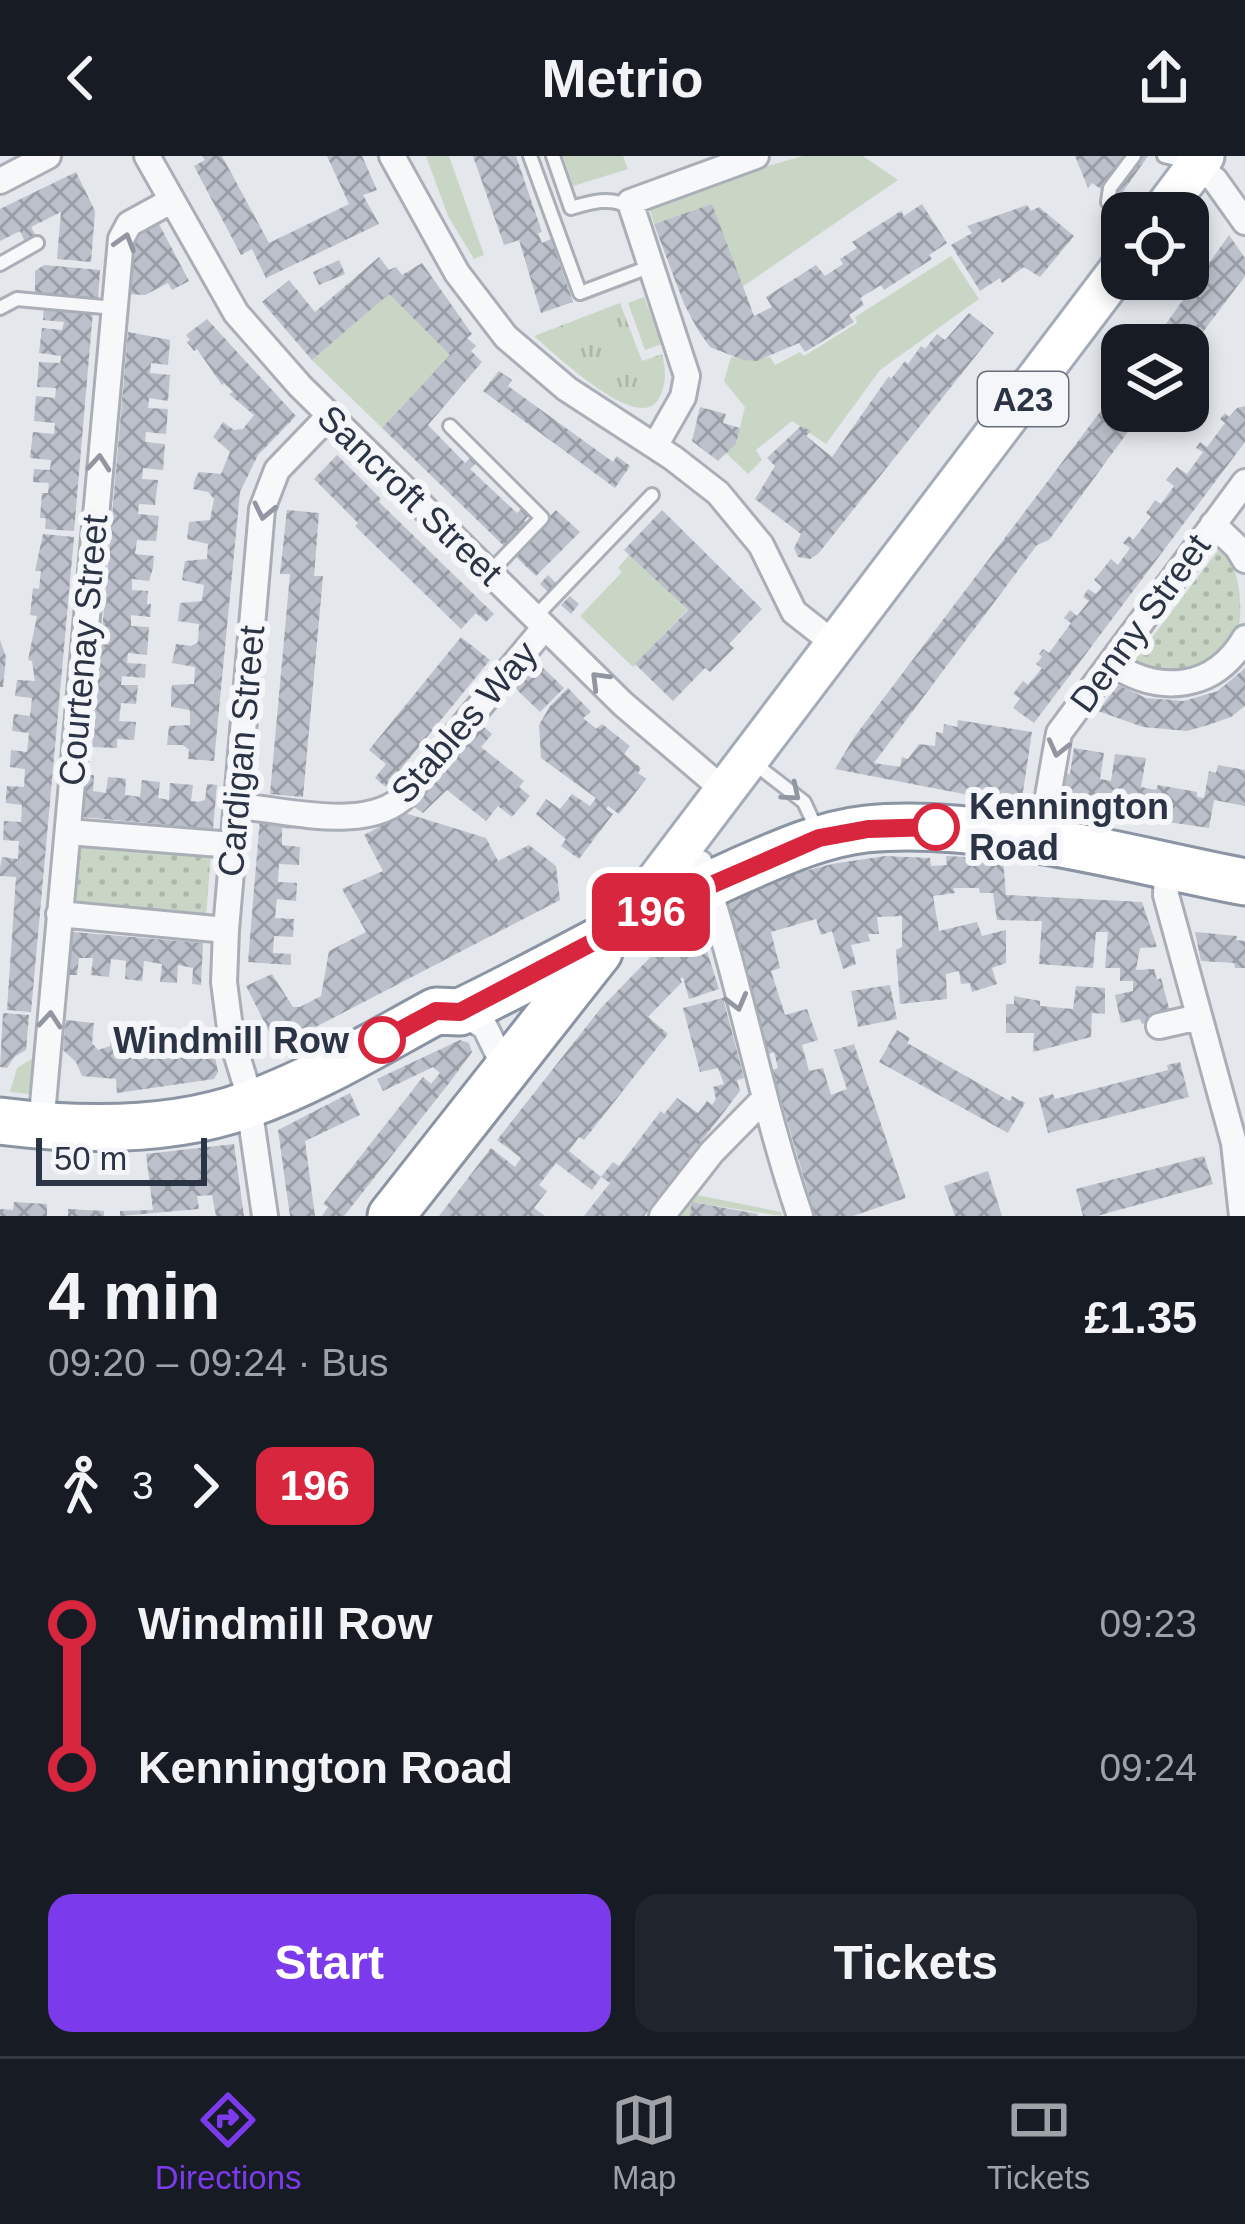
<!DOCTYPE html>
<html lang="en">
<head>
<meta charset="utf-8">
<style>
  body { margin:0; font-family:Arial,sans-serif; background:#20242c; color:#f1f3f6; height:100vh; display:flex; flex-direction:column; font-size:45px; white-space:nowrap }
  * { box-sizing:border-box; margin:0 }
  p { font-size:39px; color:#9ea1a6 }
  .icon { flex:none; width:66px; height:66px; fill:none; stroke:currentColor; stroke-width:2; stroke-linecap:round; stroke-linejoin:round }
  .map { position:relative; height:1060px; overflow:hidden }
  .details { display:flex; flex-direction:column; background:#171b24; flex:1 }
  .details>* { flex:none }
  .badge { padding:0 24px; border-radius:18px; font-size:42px; line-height:78px }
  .controls { position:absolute; left:1101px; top:36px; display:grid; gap:24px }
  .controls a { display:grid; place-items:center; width:108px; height:108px; border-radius:24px; background:#171b24; box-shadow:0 6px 18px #0003; font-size:60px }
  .scale { position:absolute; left:36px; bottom:30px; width:171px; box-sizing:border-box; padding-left:12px; border:6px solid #2b3445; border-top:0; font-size:33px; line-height:42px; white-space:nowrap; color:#2b3445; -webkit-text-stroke:9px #f4f6f9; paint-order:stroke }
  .map>.badge { position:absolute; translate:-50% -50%; box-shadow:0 0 0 6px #fff }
  .legs { display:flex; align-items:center; gap:18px; height:132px; padding:0 48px; font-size:39px }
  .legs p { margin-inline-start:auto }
  .head { display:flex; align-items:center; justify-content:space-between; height:204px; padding:0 48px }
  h1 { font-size:66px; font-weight:700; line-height:90px }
  .button { display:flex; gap:24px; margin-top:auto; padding:24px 48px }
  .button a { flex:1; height:138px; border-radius:24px; background:#7c3aed; color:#fff; font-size:48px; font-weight:700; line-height:138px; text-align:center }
  .button a+a { background:#20242c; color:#f1f3f6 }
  ul { padding:0 48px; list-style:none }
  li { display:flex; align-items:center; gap:42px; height:144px; font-size:45px }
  li i { display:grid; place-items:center; width:18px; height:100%; margin:0 15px; background:currentColor }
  li i::after { content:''; width:30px; height:30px; margin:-15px; border:9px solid; border-radius:50%; background:#171b24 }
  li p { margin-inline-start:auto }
  li:first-child i { background:linear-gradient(#0000 50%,currentColor 0) }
  li:last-child i { background:linear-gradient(currentColor 50%,#0000 0) }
  header { display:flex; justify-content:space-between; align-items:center; height:156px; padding:0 48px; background:#171b24; font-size:54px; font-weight:700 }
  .tabs { display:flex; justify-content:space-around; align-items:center; height:168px; border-top:3px solid #363941; background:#171b24; font-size:33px; color:#9ea1a6 }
  .tabs a { display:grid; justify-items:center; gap:6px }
  .tabs .current { color:#7c3aed }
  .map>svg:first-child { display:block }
  .grass { fill:#c9d6c5 }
  .park { fill:url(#park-tufts) }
  .garden { fill:url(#garden-dots) }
  .building { fill:url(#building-cross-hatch) }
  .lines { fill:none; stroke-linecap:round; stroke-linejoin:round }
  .lane-casing { stroke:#a9aeb7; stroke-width:18 }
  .street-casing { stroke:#a9aeb7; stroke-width:30 }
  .primary-casing { stroke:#a3abb8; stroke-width:45 }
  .highway-casing { stroke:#8b94a3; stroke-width:51 }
  .lane { stroke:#f7f8fa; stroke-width:12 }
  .street { stroke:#f7f8fa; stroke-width:24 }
  .primary { stroke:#fff; stroke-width:39 }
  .highway { stroke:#fff; stroke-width:45 }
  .oneway { stroke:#9196a0 }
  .line-1-casing { stroke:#fff; stroke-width:27 }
  .line-1 { stroke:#d7263d; stroke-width:18 }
  .stop-1-dot { fill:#fff; stroke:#d7263d; stroke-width:6 }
  .labels { text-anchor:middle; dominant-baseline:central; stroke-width:12; stroke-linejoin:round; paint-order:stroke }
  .shield { fill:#f4f6f9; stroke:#676e7b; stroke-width:3 }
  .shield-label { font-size:33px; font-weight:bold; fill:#2b3445 }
  .street-label { font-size:36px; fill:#2b3445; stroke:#f4f6f9 }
  .stop-label { font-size:36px; font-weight:bold; fill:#2b3445; stroke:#f4f6f9; text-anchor:start }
</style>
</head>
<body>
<header><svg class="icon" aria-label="back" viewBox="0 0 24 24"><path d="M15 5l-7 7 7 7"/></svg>Metrio<svg class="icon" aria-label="share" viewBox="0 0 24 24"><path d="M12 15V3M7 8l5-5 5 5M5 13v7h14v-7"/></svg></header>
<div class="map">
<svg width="1245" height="1060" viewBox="0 0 1245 1060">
  <defs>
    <pattern id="park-tufts" width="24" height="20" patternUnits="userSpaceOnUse" patternTransform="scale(3)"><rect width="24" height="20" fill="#c9d6c5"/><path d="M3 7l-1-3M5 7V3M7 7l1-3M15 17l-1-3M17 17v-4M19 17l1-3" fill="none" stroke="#adb8ab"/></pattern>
    <pattern id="garden-dots" width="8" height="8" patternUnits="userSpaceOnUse" patternTransform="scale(3)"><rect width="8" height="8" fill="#c9d6c5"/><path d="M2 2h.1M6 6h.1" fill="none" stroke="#adb8ab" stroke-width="1.8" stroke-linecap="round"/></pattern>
    <pattern id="building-cross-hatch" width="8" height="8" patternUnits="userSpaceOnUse" patternTransform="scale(3)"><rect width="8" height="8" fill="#bbc0ca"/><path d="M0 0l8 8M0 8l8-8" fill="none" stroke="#989da6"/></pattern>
  </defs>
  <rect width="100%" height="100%" fill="#e4e7ec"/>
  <path class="grass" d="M426,0H449L484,99L474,103L448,60Z
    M563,0H623L628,13L573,30Z
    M803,0H863L898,24L742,131L712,48L654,68L650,54L760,12Z
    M951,100L979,143L880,214L826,288L792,265L756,294L762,304L748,318L726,297L736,288L745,251L724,225L731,201L750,204L770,201L775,209L800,196L804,200L857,167L855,161Z
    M389,138L450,199L382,272L312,204Z
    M644,141L662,188L645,194L628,147Z
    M630,398L687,454L633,511L580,460L622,416L618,412Z
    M33,902L30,938L10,936L17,912Z
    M692,1038L781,1056L782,1060L692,1046L689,1060H681Z"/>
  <path class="park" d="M620,147L642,205L662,198C666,214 667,229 658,244C637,277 554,197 534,180Z"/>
  <path class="garden" d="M1222,389C1241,413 1245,458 1235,486C1223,499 1203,510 1189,521L1129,512Z
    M81,684L211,695L206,762L76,751Z"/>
  <path class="building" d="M202,0H222L269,87L349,48L327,0H362L377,34L363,39L379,68L266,122L252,93L241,99L194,10L205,4Z
    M473,0H516L542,76L538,77L542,87L551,83L573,146L541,157L519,84L504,89Z
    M1075,0H1148L1117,44L1092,27L1088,32Z
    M76,16L95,55L91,106L57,103L61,56L31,71L36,80L25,86L20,75L0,85V53Z
    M712,48L754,160L772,151L766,141L816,109L825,120L843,108L840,103L857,92L852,86L901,55L904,60L922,48L947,87L929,99L932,103L884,134L881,129L860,142L864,149L849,159L854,166L805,196L799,187L757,205L743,204L710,191L698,174L684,148L654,68Z
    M1027,49L1031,55L1039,51L1074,80L1040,121L1024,111L1002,127L1000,122L980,135L951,89L972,77L967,70Z
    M159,68L189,125L172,134L168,127L145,139L128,138L131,84Z
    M1229,79L1245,102V120L1188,196V189H1151Z
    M379,101L389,114L396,111L402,119L422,107L472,178L467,182L476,190L471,195L482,206L428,269L465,307L474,298L480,304L470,313L517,357L526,349L533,355L524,365L528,367L505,391L382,272L450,199L389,138L312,204L262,146L289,124L315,156Z
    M339,104L345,118L319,129L313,116Z
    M44,109L100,114L98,143L35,139V115Z
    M44,150L93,155L74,375L45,373L46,362H40L42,337H48L49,327L33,326L34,313L50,314L51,304L30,302L33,276L54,278L55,267L34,265L36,240L55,242L56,232L37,231L39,206L60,207L61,203V200L39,197L42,172L62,174L64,166L43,164Z
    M969,157L994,177L818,398L810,403L798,401L794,392L801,378L755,343L775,310L767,302L801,270L811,275L806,280L832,301L889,220L891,223L905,205L908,208L921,190L925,193L937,178L945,184Z
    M207,163L296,260L258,299L240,336L214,605L188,603L189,594L183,589H167L169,570L190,569V554L171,551V539L172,529L194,528L195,511L172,507L176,488L191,490L198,486L199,468L178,465L180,447L202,445L204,429L182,424L185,405L207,403L208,388L187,383L189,366L210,364L214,343L208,336L193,333L195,323L199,316L221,318L230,296L213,281L223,266L234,274L243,273L254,259L229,238L233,236L224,227L222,229L197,193L194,195L187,186L190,184L186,179Z
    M128,176L170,184L168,209L151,207L150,217L170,219L168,245L149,242L148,252L168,253L166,278L146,276L145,286L165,288L163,314L143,312L142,323L158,324L155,349L139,348L138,358L159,360L156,385L137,384L135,398L154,400L153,412L149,425L132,423V434L148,435L147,448H151L150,461L131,459V470L149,471L147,499L128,497L127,507L146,508L145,522L122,520L121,529H138L136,548L121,547L119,565L136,566L134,584L117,583V592L92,591Z
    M499,215L512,224L508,230L613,306L617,300L630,310L615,332L483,235Z
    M1122,227V255H1143L1049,384L1037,389L874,607L900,611L902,601L908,603L919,588L935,590L936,576L943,577L944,568L957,571L958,564L1032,576L1021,649L835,613L855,580Z
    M1245,250V286L1034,567L1013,552L1020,542L1013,538L1023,525L1028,529L1042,512L1036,508L1042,501L1039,498L1043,493L1049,497L1071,467L1064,462L1070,454L1077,460L1089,445L1083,441L1088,433L1096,438L1102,431L1094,424L1111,403L1118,409L1130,392L1123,387L1129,380L1133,384L1151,361L1146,357L1155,344L1161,348L1174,330L1166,324L1177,311L1187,318L1203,296L1196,292L1200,286L1207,291L1225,267L1220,263L1225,257L1229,261L1237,252Z
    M700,251L726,258L723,267L740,272L736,288L718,305L692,285Z
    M337,299L381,343L379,346L494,458L486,466L476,457L461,473L355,370L358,367L314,323Z
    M287,354L319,357L314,420H323L303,641L270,638L290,418H280Z
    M556,354L580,376L536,420L513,398Z
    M662,354L762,453L729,488L734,492L710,516L705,512L673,545L635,508L688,454L624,394Z
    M43,378L74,381L31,856L7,854L16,721L0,720V712L2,701L18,703L19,685L3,684L4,665L21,666L22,649L6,647V639L7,630L24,631L25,613L10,611L11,594L27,596L29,577L12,575L14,558L30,560L32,542L15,540L17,524L35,525L32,505L28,504L37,460L30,459L33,432L39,433L41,415H35Z
    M548,419L556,427L548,436L540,428Z
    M570,440L579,448L571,458L561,449Z
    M461,481L490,504L386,631L375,622L386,608L369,594Z
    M0,484L6,501L3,531H0Z
    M536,505L564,532L540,556L513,530Z
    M1245,512V550L1231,561L1208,569L1187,575L1143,571L1098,555L1118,529L1146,542L1184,545L1218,535Z
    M568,532L591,556L583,562L596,573L602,568L630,590L624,598L641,612L638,617L646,623L619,658L608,650L606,653L613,658L579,703L561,690L566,683L536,658L546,643L560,653L572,638L590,650L596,642L541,602L539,569L550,550Z
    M478,566L492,578L481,591L524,625L519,631L530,640L512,661L498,650L486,665L447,634L423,657L411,649Z
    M1074,592L1104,597L1100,623L1111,625L1115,598L1146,602L1141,631L1156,634L1158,629L1197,636V641L1204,642L1209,615L1216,617L1218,609L1245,614V650L1214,644L1209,672L1058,650L1063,617L1070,618Z
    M87,619H94L93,635L106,637L108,621L119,622L126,623L125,639L134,640L140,641L142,624L160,626L158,642L169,644L170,627L193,629L191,645L198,646L205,644L207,628L217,629L213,673L82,661Z
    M405,657L486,682L498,705L529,689L556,710L560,744L277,891L246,830L272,818L293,851H300L321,840L329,795L366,776L342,733L383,715L364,679Z
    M260,661L301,664V673L282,672V689L300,691L299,709L279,708L278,726L297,727L296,745L277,743L276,752L275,762L294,763L293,781L274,780L273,797L291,798V809L248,806Z
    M885,700L930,702L931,710L947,709L946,700L1003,703L1006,739L1142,746L1157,791L1140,792L1136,814L1154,813L1157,824L1161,822L1171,860L1142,868L1140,863L1121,867L1115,839L1133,835V825H1120V812H1105L1108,776H1096L1093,812L1039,808L1042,765L997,764L993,737H980L979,732H953L955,737L933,740L939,775L977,766L982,780L1006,774V807L992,812L997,828L972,836L970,827L961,828L959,815L946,818L947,843L900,848L896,794L902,791V760L877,761L879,778H868L870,785L851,789L856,808L843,813L832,775L821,779L816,763L771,776L780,812L771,815L785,859L807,853L818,884L802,889L809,915L823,912L831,939L847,933L834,894L854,888L906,1042L853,1060H815L776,927L773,914L778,912L774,896L769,898L724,750L727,744L774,723L832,708Z
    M73,776L203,787L201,829L192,828L193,812L178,809L177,827L160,826L162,808L144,805L142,825L125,823L126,805L120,804L111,803L109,821L91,819L93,802H79L77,819H69Z
    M689,776L704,786L719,833L689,843L683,821L680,823L682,826L648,861L668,878L584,984L579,981L569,995L601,1021L613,1006L619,1010L661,955L664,958L677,942L698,957L707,945L712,949L716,943L713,931L724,928L718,912L700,916L683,852L723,842L744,922L737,924L740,935L644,1060H584L610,1027L601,1021L592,1034L556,1007L539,1029L547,1035L534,1052L545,1060H439L491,992L515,1011L521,1002L497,984L601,852L666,785Z
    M1195,776L1237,780L1236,784L1245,785V812H1235L1234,807L1201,805Z
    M890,829L897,863L858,871L851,835Z
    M1076,830L1105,832V858L1092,857L1091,881L1033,896L1034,877H1006V848H1014V840L1040,845V850L1073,853Z
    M3,857L29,859L26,894L14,901L7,912L0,911Z
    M66,864L94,867L92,887L98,894L110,890L111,881L119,882L118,902L186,893L182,873L209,871L218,916L214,923L117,937L116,923L82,920L76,906L63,894Z
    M897,874L910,882L907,887L1010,945L1012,940L1025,947L1008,977L879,906Z
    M460,884L469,887L472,896L450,926L344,1060H322L328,1051L323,1048L423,921L431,928L440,917L433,911L383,935L377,923Z
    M1180,906L1189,941L1048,977L1039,942L1053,938L1055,943L1168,914L1167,909Z
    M350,937L360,959L305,985L315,1060H290L278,974Z
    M234,988L244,1060H216L212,1039L197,1040L199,1053L120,1060V1055L153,1054L146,998Z
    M1204,1000L1213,1028L1097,1060H1083L1076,1033Z
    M988,1015L1002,1060H955L944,1030Z
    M14,1046L47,1048V1060H0V1053L13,1054Z
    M692,1046L758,1058L757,1060H689Z
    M68,1053L104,1055V1060H68Z"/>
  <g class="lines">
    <defs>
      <path id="lane" d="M530,0L580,137L649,111
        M553,0L571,52C591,46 611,40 629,51
        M1164,0L1192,7
        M1122,62L1108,46L1110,32L1134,0
        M0,108L37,87
        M0,152L17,143L115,152
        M450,270L542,362L490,416
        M535,461L652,339
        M755,608L804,646L817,674"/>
      <path id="street" d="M147,0L236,157L300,230L623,548L725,635
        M392,0L457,117L506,181L567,233L673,302L718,337L761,389L794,456L836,489
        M1197,9L1215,24L1245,66
        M0,25L48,0
        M655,290L683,241L687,220L630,46L756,0
        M1213,368L1237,391L1245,404
        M1111,507C1159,539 1214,535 1245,482
        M237,650C288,654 369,678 407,638L545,471
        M68,676L233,689
        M1040,686L1059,577L1245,326
        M700,707C740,822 760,944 800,1060
        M1167,711L1166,739L1234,987L1242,1060
        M59,758L226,774
        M460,856L485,871L505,912
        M1159,870L1199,861
        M41,970L121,83L129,68L171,45
        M265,1060L246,929L231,880L224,826L226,774L262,353L277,314L328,261
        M662,1060L712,996L764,943"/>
      <path id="primary" d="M1161,57L1204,0
        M654,728L1122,110"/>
      <path id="highway" d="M0,965C80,975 169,977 247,949C313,926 375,888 436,855L460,856C554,811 643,758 737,716C778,698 821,678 866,673C982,661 1130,704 1245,726
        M391,1060L599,796"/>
    </defs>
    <use href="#lane" class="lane-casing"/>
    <use href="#street" class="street-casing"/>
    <use href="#primary" class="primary-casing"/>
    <use href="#highway" class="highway-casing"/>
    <use href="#lane" class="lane"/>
    <use href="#street" class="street"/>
    <use href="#primary" class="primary"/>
    <use href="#highway" class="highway"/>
  </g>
  <defs><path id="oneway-chevron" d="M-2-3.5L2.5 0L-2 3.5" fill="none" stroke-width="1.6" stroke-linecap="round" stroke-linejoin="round" transform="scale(3)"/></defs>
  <g class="oneway">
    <use href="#oneway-chevron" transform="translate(125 86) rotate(-73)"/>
    <use href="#oneway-chevron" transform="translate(99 307) rotate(-85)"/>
    <use href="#oneway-chevron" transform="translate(264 355) rotate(102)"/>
    <use href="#oneway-chevron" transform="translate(599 524) rotate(-135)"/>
    <use href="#oneway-chevron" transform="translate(1058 592) rotate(104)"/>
    <use href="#oneway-chevron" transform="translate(792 637) rotate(40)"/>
    <use href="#oneway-chevron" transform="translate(737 846) rotate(75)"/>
    <use href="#oneway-chevron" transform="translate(50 864) rotate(-85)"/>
  </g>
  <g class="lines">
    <defs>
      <path id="line-1" d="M382,884L436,855L460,856L656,753L819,682L868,673L936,671"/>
    </defs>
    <use href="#line-1" class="line-1-casing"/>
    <use href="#line-1" class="line-1"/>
  </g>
  <g class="stop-1-dot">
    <circle cx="936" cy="671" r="21"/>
    <circle cx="382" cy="884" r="21"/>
  </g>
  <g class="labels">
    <rect class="shield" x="978" y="216" width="90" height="54" rx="9"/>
    <g class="shield-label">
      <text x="1023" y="243">A23</text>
    </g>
    <g class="street-label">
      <text transform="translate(410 339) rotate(44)">Sancroft Street</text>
      <text transform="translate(1140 467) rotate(-54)">Denny Street</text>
      <text transform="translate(83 494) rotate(-85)">Courtenay Street</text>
      <text transform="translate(464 566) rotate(-49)">Stables Way</text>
      <text transform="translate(241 595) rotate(-85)">Cardigan Street</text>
    </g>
    <g class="stop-label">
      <text x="969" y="650">Kennington<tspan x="969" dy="41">Road</tspan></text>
      <text x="349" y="884" text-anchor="end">Windmill Row</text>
    </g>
  </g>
</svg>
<div class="controls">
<a><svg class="icon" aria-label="locate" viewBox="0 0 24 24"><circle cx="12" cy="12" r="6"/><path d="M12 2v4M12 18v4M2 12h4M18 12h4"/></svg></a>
<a><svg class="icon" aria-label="layers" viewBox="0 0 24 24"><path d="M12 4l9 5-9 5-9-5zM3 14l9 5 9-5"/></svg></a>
</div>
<div class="scale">50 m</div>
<b class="badge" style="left:651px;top:756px;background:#d7263d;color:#fff">196</b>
</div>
<section class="details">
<div class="head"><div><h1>4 min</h1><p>09:20 – 09:24 · Bus</p></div><b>£1.35</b></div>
<div class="legs"><svg class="icon" aria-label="walk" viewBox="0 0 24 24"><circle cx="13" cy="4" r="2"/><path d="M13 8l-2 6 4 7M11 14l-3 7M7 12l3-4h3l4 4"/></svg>3<svg class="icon" aria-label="forward" viewBox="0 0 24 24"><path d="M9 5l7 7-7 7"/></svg><b class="badge" style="background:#d7263d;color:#fff">196</b></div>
<ul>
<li><i style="color:#d7263d"></i><b>Windmill Row</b><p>09:23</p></li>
<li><i style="color:#d7263d"></i><b>Kennington Road</b><p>09:24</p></li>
</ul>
<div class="button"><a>Start</a><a>Tickets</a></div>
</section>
<nav class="tabs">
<a class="current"><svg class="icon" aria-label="directions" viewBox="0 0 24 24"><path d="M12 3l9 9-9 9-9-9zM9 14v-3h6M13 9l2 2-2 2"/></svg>Directions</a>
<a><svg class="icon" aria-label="map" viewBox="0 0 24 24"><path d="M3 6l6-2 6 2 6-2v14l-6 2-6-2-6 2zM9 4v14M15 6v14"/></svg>Map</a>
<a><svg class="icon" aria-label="tickets" viewBox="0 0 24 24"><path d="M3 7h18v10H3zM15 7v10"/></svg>Tickets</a>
</nav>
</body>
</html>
